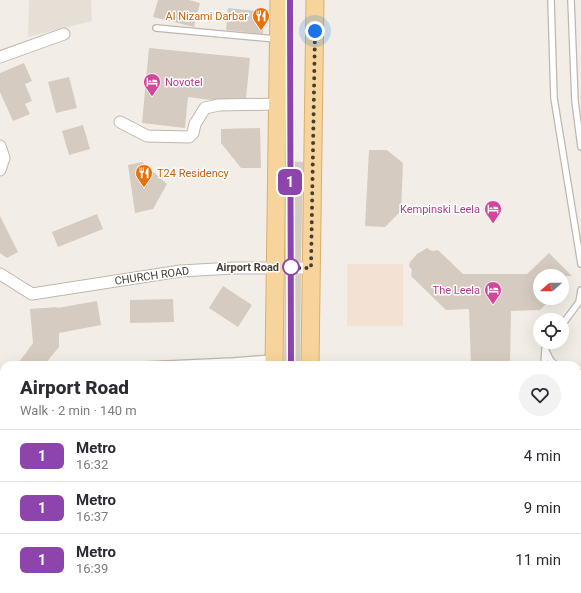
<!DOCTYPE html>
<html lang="en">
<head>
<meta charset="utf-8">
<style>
  body { margin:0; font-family:Roboto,sans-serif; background:#f2f2f3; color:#2b2b33; height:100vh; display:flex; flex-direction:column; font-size:15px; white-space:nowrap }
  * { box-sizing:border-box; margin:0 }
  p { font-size:13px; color:#7c7c81 }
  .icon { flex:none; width:22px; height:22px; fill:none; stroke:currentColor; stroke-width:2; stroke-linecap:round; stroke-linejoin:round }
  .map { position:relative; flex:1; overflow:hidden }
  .panel { position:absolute; left:0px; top:361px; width:581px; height:232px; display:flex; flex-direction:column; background:#fff; border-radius:12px 12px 0 0; box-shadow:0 4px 16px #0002 }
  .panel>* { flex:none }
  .badge { padding:0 8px; border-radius:6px; font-size:14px; line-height:26px }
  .needle { width:26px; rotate:249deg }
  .controls { position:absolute; left:533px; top:269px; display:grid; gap:8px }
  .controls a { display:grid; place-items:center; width:36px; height:36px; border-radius:50%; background:#fff; box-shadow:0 4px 16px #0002; font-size:20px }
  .you { position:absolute; width:20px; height:20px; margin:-10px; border:3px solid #fff; border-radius:50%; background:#1a73e8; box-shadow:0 0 0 6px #1a73e833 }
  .map>.badge { position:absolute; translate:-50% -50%; box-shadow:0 0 0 2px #fff }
  .round { display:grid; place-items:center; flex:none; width:42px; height:42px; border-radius:21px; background:#f2f2f3 }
  .overview { display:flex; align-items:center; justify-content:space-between; height:68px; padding:0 20px }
  h1 { font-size:19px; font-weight:800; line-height:30px }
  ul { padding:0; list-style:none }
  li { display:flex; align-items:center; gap:12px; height:52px; padding:0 20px; border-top:1px solid #e1e1e2 }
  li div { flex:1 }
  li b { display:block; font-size:15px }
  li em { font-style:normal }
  li .badge { min-width:44px; font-weight:700; text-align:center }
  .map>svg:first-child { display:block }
  .residential { fill:#e6dfd6 }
  .commercial { fill:#f3e2d4 }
  .building { fill:#d6cbc0 }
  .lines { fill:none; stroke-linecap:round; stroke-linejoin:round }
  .lane-casing { stroke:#c0b7ad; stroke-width:8 }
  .street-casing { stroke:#c0b7ad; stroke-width:13 }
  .primary-casing { stroke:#daaf6d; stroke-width:19 }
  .lane { stroke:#fff; stroke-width:5.5 }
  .street { stroke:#fff; stroke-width:11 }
  .primary { stroke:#f6d49c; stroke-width:17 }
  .line-casing { stroke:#fff; stroke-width:9 }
  .line { stroke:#8e44ad; stroke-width:6 }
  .walk { stroke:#453e37; stroke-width:4; stroke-dasharray:0 7.2 }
  .stop-dot { fill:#fff; stroke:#8e44ad; stroke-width:2 }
  .labels { text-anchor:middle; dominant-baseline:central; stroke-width:3; stroke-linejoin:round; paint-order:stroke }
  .food-label { font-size:11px; fill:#c56008; stroke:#fff; text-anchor:end }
  .hotel-label { font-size:11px; fill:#b23c85; stroke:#fff; text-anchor:end }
  .stop-label { font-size:11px; font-weight:bold; fill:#453e37; stroke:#fff; text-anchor:end }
  .street-label { font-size:11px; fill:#453e37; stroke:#fff }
</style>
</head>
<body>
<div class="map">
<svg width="581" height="593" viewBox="0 0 581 593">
  <rect width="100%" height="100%" fill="#f2eee7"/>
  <path class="residential" d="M29,0H91L92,21L28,37Z
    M577,581H581V593H488L511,589H577Z"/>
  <path class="commercial" d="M347,264H403V326H347Z"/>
  <path class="building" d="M158,0H189L200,3L194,27L153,17Z
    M228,8L265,12L263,34L226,30Z
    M149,48L250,58L246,98L211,100L188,97L185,128L142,123Z
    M24,63L32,81L25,84L32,101L25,104L30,114L13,121L0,92V73Z
    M69,77L77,108L56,113L48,82Z
    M83,125L90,149L69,155L62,131Z
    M260,128L261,168H241L221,143V129Z
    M369,150H387L403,163L401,211L385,227L365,226Z
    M287,161L303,162L301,261H285Z
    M142,162L167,184L153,209L135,213L128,165Z
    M97,214L103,229L58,247L52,232Z
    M0,216L18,252L7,258L0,253Z
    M427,248L432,251L438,250L463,274H527L549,253L572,276H540V298H552L540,310L511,311L510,365H471L469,309L446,310L411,276L412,270L409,266L410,262L417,254Z
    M285,275H301L300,365H284Z
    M223,286L252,305L238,327L209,308Z
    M173,299L174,322L130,323V300Z
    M97,301L101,325L59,333V347L44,365H17L33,343L30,309L57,307V308Z"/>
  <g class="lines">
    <defs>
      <path id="lane" d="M551,0L554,98L581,264
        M571,0L575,101L581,147
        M156,28L276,39
        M562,325L579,302L581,290
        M545,349L551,361L556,365
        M145,365L234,361
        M236,365L234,361L272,358
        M544,365L545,349L550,342
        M577,382L578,377L581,373
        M577,480L581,481
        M577,506H581
        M577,578H581
        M145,593V589
        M465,593L478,589"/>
      <path id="street" d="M0,57L64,34
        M120,122L147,136L189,137L193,133L195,124L205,108L219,105L278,104
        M0,146L4,158L0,170
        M0,274L32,294L180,271L234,268H311"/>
      <path id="primary" d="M274,365L279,0
        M310,365L315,0
        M275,589V593
        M315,589V593"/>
    </defs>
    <use href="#lane" class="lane-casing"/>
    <use href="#street" class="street-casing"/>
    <use href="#primary" class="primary-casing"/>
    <use href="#lane" class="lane"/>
    <use href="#street" class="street"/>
    <use href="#primary" class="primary"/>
  </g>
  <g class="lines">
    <defs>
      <path id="line" d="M290,0L291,365"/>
    </defs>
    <use href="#line" class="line-casing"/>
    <use href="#line" class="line"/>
    <path class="walk" d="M291,267L288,268H311L315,31"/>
  </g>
  <defs>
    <symbol id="restaurant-pin" viewBox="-11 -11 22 30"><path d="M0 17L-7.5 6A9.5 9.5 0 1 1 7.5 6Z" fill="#e8710a" stroke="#fff"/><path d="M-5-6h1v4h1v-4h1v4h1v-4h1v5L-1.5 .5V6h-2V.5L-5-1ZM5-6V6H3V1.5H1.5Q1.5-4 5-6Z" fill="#fff"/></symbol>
    <symbol id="hotel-pin" viewBox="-11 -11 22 30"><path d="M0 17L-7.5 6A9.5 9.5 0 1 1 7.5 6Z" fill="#d1479c" stroke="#fff"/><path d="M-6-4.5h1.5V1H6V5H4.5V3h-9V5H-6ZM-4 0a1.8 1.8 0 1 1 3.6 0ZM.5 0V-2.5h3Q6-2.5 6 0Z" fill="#fff"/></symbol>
  </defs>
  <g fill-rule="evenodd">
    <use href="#restaurant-pin" x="251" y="6" width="20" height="27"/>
    <use href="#hotel-pin" x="142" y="72" width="20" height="27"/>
    <use href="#restaurant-pin" x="134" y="163" width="20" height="27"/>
    <use href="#hotel-pin" x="483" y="199" width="20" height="27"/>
    <use href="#hotel-pin" x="483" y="280" width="20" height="27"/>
  </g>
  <circle class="stop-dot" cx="291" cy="267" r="8"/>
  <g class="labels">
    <g class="food-label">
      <text x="248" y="16">Al Nizami Darbar</text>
      <text x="157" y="173" text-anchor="start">T24 Residency</text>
    </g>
    <g class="hotel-label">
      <text x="165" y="82" text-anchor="start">Novotel</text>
      <text x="480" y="209">Kempinski Leela</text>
      <text x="480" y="290">The Leela</text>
    </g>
    <g class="stop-label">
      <text x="279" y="267">Airport Road</text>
    </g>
    <g class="street-label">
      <text transform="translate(152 276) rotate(-8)">CHURCH ROAD</text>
    </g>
  </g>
</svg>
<div class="controls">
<a><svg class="needle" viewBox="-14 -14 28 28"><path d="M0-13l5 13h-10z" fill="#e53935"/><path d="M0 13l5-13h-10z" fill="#7c7c81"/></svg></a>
<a><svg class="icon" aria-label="locate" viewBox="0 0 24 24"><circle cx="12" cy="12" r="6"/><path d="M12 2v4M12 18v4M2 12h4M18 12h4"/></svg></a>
</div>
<div class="you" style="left:315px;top:31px"></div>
<b class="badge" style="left:290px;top:182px;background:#8e44ad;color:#fff">1</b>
<section class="panel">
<div class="overview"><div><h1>Airport Road</h1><p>Walk · 2 min · 140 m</p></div><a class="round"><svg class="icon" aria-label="heart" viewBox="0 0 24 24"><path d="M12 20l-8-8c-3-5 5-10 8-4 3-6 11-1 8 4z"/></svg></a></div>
<ul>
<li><span class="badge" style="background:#8e44ad;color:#fff">1</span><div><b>Metro</b><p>16:32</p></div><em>4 min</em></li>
<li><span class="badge" style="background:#8e44ad;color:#fff">1</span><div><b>Metro</b><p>16:37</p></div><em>9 min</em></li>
<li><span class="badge" style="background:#8e44ad;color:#fff">1</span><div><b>Metro</b><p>16:39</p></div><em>11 min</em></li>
</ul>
</section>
</div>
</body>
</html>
